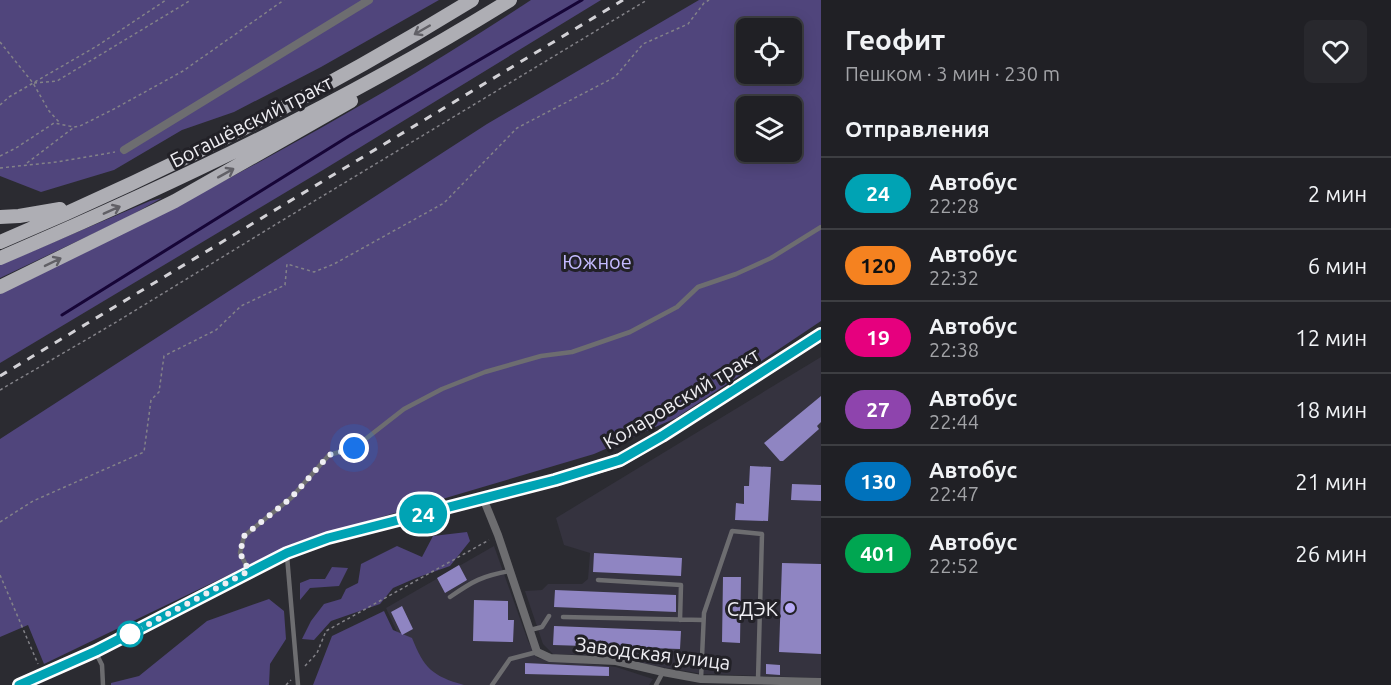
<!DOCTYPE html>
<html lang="ru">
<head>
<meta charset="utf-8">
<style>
  body { margin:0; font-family:Ubuntu,sans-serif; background:#28282d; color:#f1f3f6; height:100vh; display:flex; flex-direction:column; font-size:22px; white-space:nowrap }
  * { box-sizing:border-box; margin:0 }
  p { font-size:20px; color:#a2a3a7 }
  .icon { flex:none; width:33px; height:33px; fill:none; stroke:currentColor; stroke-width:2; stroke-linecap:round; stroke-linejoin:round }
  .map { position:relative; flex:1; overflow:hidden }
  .sheet { display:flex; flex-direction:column; background:#202025; width:570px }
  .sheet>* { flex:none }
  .badge { padding:0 12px; border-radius:20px; font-size:21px; line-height:39px }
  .fabs { position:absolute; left:736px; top:18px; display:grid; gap:12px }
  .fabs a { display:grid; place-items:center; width:66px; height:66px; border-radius:9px; background:#202025; box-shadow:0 3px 15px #0003,0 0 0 2px #3d3e42; font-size:30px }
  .you { position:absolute; width:30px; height:30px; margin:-15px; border:4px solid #fff; border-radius:50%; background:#1a73e8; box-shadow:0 0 0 9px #1a73e833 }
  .map>.badge { position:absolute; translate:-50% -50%; box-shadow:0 0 0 3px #fff }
  h2 { padding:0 24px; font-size:22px; line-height:54px }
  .round { display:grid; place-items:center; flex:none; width:63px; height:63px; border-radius:9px; background:#28282d }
  .overview { display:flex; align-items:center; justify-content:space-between; height:102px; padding:0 24px }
  h1 { font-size:28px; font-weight:700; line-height:45px }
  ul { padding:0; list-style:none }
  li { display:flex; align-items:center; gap:18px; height:72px; padding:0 24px; border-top:2px solid #3d3e42 }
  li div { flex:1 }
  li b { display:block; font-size:22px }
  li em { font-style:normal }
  li .badge { min-width:66px; font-weight:700; text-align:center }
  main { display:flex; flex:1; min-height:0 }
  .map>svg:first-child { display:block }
  .built { fill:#35333f }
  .green { fill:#50457c; fill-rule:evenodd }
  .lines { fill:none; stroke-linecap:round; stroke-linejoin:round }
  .stream { stroke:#160537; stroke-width:3 }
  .building { fill:#8f85c2 }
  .path { stroke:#838288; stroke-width:1.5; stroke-dasharray:3 3; stroke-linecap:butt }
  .lane { stroke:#6d6d70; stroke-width:4.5 }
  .street { stroke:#6d6d70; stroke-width:8 }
  .secondary { stroke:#929197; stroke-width:12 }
  .primary { stroke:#aeaeb4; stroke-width:14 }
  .rail { stroke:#d2d1d6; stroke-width:3; stroke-dasharray:8 8; stroke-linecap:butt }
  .oneway { stroke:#616066 }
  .line-casing { stroke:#fff; stroke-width:14 }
  .line { stroke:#00a3b4; stroke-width:9 }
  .walk { stroke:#efeef3; stroke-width:6; stroke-dasharray:0 10.8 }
  .poi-dot { fill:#b8abf7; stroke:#222127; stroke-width:2 }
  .stop-dot { fill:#fff; stroke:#00a3b4; stroke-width:3 }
  .labels { text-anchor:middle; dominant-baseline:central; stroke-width:6; stroke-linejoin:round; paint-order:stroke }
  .street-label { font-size:20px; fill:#efeef3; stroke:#222127 }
  .park-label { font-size:20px; fill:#c5bbff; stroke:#222127 }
  .poi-label { font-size:20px; fill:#efeef3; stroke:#222127; text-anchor:end }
</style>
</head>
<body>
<main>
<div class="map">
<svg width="821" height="685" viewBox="0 0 821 685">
  <rect width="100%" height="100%" fill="#2b2b31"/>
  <path class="built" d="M821,357V678L703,674L644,664L631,657L553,654L543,644L525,591L542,590L548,584H582L588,579L590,553L564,545L556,518Z
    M494,546L528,641L537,658L616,667L653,679L649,685H425L408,656L386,608Z"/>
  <path class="green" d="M0,0H439L321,67L234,112L182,130L114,170L41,192L0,176Z
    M531,0H601L323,170L0,363V294C182,206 362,112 531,0Z
    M699,0H821V321L676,418L594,454L297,542L44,664L28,625L0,637V439L487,124ZM747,28H792V74H747ZM747,106H792V152H747Z
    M162,198L126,218L0,278V265L150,201Z
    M467,532L470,541L450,566L416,578L393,588L380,604L331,621L314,640L302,639L311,621L324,604L341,599L346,589L358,583L361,564L397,546L422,557L433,536Z
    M332,567L348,568L339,586L310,588L300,600V583L310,579H325Z
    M269,599L284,611L286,639L270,664L269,685H111V683L139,676L207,621Z
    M384,611L393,630L412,638C424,668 432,676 464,685H313L332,636Z"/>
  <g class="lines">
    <path class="stream" d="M62,315L349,136L582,0"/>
  </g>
  <path class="building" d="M821,396V422L817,426L819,429L783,461H780L764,443Z
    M750,466L771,467L768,521L735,520L736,503L744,504V486H749Z
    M792,484L821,485V501L791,500Z
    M594,553L682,558L681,576L593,572Z
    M782,563L821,564V654L779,652Z
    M459,565L467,580L445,593L437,578Z
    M723,577H741L740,643L722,642Z
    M555,590L676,595V612L554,607Z
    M474,600L508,601V620H514L513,642L473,641Z
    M402,606L413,629L402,635L391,612Z
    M554,626L681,631L680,649L553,645Z
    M525,663L609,667V676L525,674Z
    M766,664L780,665V675L766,674Z"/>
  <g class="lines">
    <path class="path" d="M0,42L33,83L49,111L60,123
      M34,83L57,81L191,0
      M0,105L9,97L97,46L166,0
      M0,156L16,148L54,123L74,127L80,126L114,109L183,71L284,0
      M27,163L73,128
      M0,168L57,162L115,152
      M0,390L113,324L278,223L647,0
      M0,522L33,501L144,452L151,400L159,392L164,356L216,330L241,306L285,285L287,264L314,272L334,264L444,203L517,128L615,77L643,44L688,24L704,3L709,0
      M0,575L38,664
      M305,666L317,653L326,631L489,540
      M286,685L291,680"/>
    <path class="lane" d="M287,556L298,685
      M249,571L240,553L244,536L291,498L329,455L354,448L404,409L442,389L485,372L541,356L572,352L630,332L677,307L698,287L736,274L771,258L821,227
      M598,580L681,585L680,620
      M450,597C473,581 482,576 510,571
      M563,617L703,620
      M530,630L542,627L549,616
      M96,653L102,665L103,685
      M701,679L704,613L732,531L762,534L758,680
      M492,685L510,659L537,652
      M656,685L663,672"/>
    <path class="street" d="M124,150L369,0
      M483,498L498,535L537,652L550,658L616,661L663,672L701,679L821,682"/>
    <path class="secondary" d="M19,685L96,651L287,553L328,538L555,480L620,461L662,436L821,334"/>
    <path class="primary" d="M0,217L19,216L60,209
      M0,242C163,173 321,93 472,0
      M0,258C176,183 347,101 510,0
      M0,287L175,201L351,101"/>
    <path class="rail" d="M0,376L623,0"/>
  </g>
  <defs><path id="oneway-shaft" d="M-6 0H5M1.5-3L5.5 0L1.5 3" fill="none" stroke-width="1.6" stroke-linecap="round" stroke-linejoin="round" transform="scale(1.5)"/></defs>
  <g class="oneway">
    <use href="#oneway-shaft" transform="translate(422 30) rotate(150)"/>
    <use href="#oneway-shaft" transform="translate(226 173) rotate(-29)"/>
    <use href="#oneway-shaft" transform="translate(112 210) rotate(-24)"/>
    <use href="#oneway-shaft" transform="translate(53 262) rotate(-26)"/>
  </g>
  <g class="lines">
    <defs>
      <path id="line" d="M19,685L96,651L287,553L328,538L555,480L620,460L662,436L821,334"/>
    </defs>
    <use href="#line" class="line-casing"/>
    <use href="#line" class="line"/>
    <path class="walk" d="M130,634L249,571L240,553L244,536L291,498L329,455L354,448"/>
  </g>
  <circle class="poi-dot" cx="790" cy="608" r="6"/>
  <circle class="stop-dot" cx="130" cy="634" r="12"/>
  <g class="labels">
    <g class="street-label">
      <text transform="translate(251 121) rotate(-27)">Богашёвский тракт</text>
      <text transform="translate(681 398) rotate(-31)">Коларовский тракт</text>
      <text transform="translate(653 653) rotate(7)">Заводская улица</text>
    </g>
    <g class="park-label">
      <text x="597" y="261">Южное</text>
    </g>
    <g class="poi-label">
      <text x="778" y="608">СДЭК</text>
    </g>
  </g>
</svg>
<div class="fabs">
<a><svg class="icon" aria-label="locate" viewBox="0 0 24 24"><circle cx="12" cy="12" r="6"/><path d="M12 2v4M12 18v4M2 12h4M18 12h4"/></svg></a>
<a><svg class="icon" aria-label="layers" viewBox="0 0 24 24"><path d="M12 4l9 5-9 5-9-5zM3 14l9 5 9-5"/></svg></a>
</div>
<div class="you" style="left:354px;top:448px"></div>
<b class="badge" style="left:423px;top:514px;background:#00a3b4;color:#fff">24</b>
</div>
<section class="sheet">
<div class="overview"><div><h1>Геофит</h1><p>Пешком · 3 мин · 230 m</p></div><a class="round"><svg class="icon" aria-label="heart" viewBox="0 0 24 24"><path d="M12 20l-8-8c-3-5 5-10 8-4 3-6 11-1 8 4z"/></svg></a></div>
<h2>Отправления</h2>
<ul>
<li><span class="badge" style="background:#00a3b4;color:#fff">24</span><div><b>Автобус</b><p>22:28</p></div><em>2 мин</em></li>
<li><span class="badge" style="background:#f58220;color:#111">120</span><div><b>Автобус</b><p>22:32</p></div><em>6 мин</em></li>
<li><span class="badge" style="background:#e6007e;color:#fff">19</span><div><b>Автобус</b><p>22:38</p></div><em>12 мин</em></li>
<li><span class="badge" style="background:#8e44ad;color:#fff">27</span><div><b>Автобус</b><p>22:44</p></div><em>18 мин</em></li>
<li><span class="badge" style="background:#0072bc;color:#fff">130</span><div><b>Автобус</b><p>22:47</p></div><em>21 мин</em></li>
<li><span class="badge" style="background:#00a651;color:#fff">401</span><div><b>Автобус</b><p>22:52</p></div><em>26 мин</em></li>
</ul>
</section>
</main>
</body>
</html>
